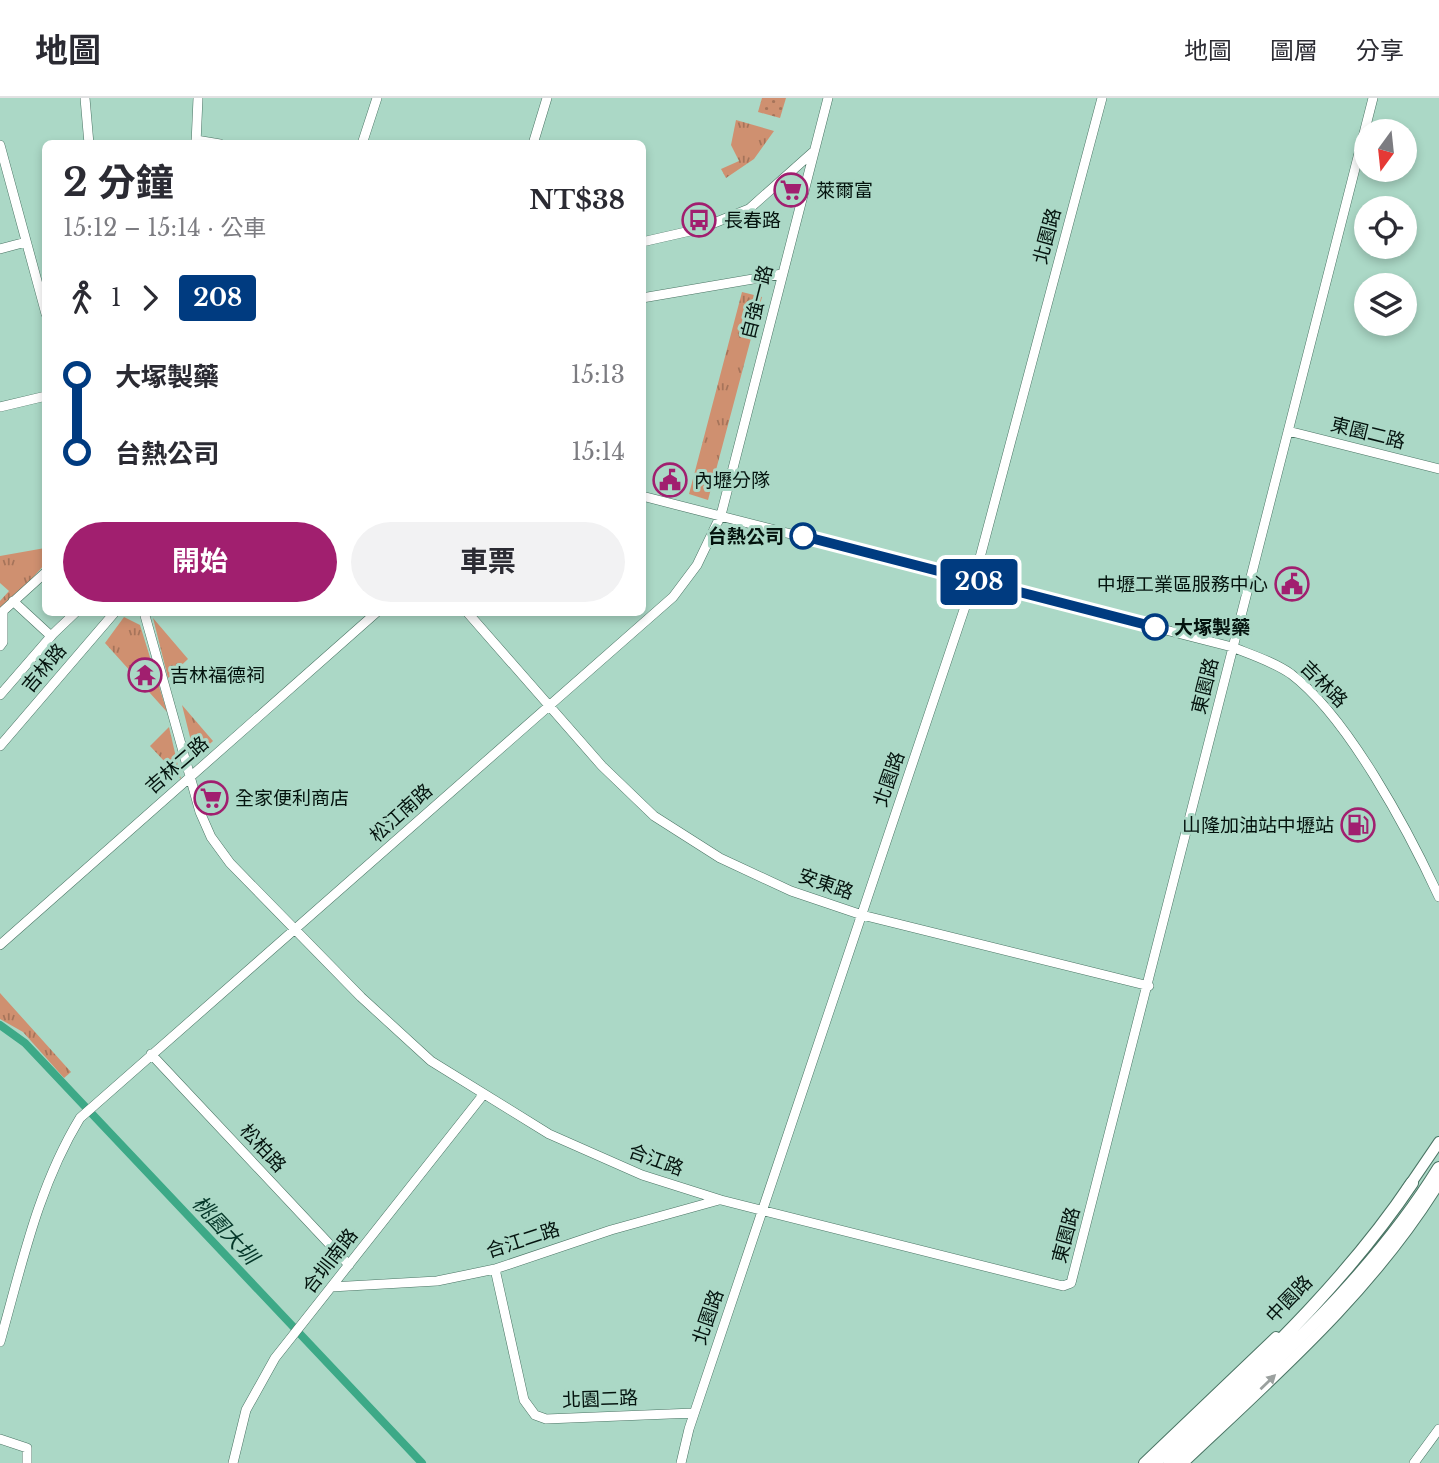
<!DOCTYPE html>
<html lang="zh-TW">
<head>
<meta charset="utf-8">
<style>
  body { margin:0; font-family:"Libre Baskerville","Noto Sans TC",serif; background:#f2f2f3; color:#2b2b33; height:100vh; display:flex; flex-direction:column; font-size:26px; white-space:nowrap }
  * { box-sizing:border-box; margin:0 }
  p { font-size:23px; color:#7c7c81 }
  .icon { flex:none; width:38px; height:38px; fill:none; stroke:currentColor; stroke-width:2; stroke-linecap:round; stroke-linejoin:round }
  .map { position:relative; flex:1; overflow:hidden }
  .details { position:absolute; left:42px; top:42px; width:604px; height:476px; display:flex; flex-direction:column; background:#fff; border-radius:10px; box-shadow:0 4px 10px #0003 }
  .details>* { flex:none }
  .badge { padding:0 14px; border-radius:5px; font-size:24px; line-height:46px }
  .needle { width:46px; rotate:195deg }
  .controls { position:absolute; left:1354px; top:21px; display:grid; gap:14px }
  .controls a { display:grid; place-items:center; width:63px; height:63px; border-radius:50%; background:#fff; box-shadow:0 4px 10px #0003; font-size:35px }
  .map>.badge { position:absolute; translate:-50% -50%; box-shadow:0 0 0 4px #fff }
  .legs { display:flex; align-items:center; gap:10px; height:77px; padding:0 21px; font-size:23px }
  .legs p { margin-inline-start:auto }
  .summary { display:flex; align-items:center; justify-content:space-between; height:119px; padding:0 21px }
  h1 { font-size:38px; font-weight:700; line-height:52px }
  .button { display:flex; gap:14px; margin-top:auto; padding:14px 21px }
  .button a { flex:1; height:80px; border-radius:42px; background:#a11f6f; color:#fff; font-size:28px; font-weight:700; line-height:80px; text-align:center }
  .button a+a { background:#f2f2f3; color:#2b2b33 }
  ul { padding:0 21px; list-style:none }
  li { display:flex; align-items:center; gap:24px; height:77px; font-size:26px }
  li i { display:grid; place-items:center; width:10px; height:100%; margin:0 9px; background:currentColor }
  li i::after { content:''; width:18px; height:18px; margin:-9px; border:5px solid; border-radius:50%; background:#fff }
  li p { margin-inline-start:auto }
  li:first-child i { background:linear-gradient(#0000 50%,currentColor 0) }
  li:last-child i { background:linear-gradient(currentColor 50%,#0000 0) }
  header { display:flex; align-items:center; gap:42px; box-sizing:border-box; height:98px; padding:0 35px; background:#fff; border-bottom:2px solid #e1e1e2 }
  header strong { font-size:33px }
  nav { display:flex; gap:38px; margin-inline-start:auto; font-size:24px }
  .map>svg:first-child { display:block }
  .grass { fill:url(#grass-tufts) }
  .garden { fill:url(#garden-dots) }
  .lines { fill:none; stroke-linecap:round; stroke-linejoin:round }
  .canal { stroke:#3da987; stroke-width:8 }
  .minor-casing { stroke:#4a7464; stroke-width:10 }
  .major-casing { stroke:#4a7464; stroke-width:12 }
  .highway-casing { stroke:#4a7464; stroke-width:14 }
  .minor { stroke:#fff; stroke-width:9 }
  .major { stroke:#fff; stroke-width:10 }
  .highway { stroke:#fff; stroke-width:12 }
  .oneway { fill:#9ba19f }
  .line-1-casing { stroke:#fff; stroke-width:16 }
  .line-1 { stroke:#003b80; stroke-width:10 }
  .stop-1-dot { fill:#fff; stroke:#003b80; stroke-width:3.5 }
  .labels { text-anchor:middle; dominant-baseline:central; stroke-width:6; stroke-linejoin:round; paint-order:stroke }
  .poi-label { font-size:19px; fill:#04130e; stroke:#abd8c6; text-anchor:start }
  .street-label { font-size:19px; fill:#04130e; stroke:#abd8c6 }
  .stop-label { font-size:19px; font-weight:bold; fill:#04130e; stroke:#abd8c6; text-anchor:end }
  .water-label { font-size:21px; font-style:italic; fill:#043628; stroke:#abd8c6 }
</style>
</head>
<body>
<header>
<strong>地圖</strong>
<nav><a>地圖</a><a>圖層</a><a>分享</a></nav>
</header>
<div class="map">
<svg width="1439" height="1365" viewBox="0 0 1439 1365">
  <defs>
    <pattern id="grass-tufts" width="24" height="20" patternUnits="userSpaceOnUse" patternTransform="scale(1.75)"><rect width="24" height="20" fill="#cf9070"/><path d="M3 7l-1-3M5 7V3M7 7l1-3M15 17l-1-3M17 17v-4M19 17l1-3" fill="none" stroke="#a6745a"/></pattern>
    <pattern id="garden-dots" width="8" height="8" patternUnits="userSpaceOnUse" patternTransform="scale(1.75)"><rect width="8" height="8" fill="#cf9070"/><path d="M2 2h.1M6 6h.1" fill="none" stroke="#a6745a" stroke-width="1.8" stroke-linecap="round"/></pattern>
  </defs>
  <rect width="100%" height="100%" fill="#abd8c6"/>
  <path class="grass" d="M736,22L774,33L754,61L726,80L721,71L739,63L731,47Z
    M742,194L762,199L708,402L689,396Z
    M45,450V466L0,516V548V503L9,493L0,485V458Z
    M124,519L140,527L167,614L105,545Z
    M153,520L188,561L168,580Z
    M182,607L213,643L195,659Z
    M169,629L181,681L150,648Z
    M0,895L71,974L64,980L23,934L0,921Z"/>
  <path class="garden" d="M762,0H786L780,20L758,14Z"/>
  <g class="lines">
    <path class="canal" d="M0,927L25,945L422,1365"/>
    <defs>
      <path id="minor" d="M85,0L89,46
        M196,42L220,46
        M196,46L198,0
        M362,46L377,0
        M533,46L547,0
        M0,47L46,216
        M642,144L699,131L749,111L813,54
        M0,151L26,144
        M642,200L782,176
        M0,309L46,298
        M1288,333L1439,371
        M642,398L1232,549C1252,557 1274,564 1291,576C1348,619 1409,734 1439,799
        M13,503L51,538
        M144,514L200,714L211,739L230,765L361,899L431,963L549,1036L642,1077L721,1102L1063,1188L1071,1185L1373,0
        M467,514L602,668L654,718L720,760L791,793L862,817L1149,888
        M0,548L3,544V513L46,474
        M0,597L53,536L76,514
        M0,648L115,514
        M0,847L377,514
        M151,956L349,1167
        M495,1171L524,1302L535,1317L546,1321L694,1315
        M331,1189L437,1183L495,1171L611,1132L719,1102
        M0,1244C22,1166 38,1089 80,1020L673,499L697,467L721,417L828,0
        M0,1341L27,1350V1365
        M233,1365L246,1312L275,1260L483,997
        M681,1365L689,1331L974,482L1102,0
        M1414,1365L1439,1331"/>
      <path id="major" d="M1407,1091L1439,1044
        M1144,1365L1276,1239
        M1183,1365C1275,1278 1372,1194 1439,1085"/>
      <path id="highway" d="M1155,1365C1246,1276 1341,1191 1412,1085
        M1170,1365C1265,1272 1369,1184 1439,1070"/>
    </defs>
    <use href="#minor" class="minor-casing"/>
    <use href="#major" class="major-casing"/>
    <use href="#highway" class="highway-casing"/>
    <use href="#minor" class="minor"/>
    <use href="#major" class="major"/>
    <use href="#highway" class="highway"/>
  </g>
  <defs><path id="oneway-solid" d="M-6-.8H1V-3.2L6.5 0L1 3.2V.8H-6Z" transform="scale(1.75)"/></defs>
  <use class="oneway" href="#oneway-solid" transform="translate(1268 1284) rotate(-44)"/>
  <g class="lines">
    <defs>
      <path id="line-1" d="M803,438L1155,529"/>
    </defs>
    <use href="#line-1" class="line-1-casing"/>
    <use href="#line-1" class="line-1"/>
  </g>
  <defs>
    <symbol id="supermarket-ring" viewBox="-11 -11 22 22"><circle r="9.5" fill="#abd8c6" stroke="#a11f6f" stroke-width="1.5"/><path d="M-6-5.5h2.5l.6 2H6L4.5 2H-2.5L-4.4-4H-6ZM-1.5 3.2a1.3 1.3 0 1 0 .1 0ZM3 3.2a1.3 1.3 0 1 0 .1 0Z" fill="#a11f6f"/></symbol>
    <symbol id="bus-ring" viewBox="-11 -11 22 22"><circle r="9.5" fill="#abd8c6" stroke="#a11f6f" stroke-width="1.5"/><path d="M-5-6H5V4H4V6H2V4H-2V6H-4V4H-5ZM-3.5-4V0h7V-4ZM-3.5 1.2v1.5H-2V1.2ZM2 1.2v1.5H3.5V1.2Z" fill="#a11f6f"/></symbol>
    <symbol id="civic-ring" viewBox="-11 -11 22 22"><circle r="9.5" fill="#abd8c6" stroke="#a11f6f" stroke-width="1.5"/><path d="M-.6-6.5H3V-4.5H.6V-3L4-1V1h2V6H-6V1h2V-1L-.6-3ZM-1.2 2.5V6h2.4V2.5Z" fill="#a11f6f"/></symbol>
    <symbol id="temple-ring" viewBox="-11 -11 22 22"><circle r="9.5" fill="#abd8c6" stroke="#a11f6f" stroke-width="1.5"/><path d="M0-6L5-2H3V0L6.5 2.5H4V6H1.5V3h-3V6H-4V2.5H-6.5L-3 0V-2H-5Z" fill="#a11f6f"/></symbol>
    <symbol id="fuel-ring" viewBox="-11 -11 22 22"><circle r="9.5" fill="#abd8c6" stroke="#a11f6f" stroke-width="1.5"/><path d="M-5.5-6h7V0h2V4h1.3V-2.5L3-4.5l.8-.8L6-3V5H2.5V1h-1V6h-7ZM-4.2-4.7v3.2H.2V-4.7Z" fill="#a11f6f"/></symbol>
  </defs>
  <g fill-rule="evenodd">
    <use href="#supermarket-ring" x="772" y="73" width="38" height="38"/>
    <use href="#bus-ring" x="680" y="103" width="38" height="38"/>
    <use href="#civic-ring" x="651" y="363" width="38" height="38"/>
    <use href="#civic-ring" x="1273" y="467" width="38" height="38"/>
    <use href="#temple-ring" x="126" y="558" width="38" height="38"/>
    <use href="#supermarket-ring" x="192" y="681" width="38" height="38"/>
    <use href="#fuel-ring" x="1339" y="708" width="38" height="38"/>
  </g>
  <g class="stop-1-dot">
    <circle cx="803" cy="438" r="12"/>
    <circle cx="1155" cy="529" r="12"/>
  </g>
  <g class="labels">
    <g class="poi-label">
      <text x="816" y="92">萊爾富</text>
      <text x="724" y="122">長春路</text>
      <text x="694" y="382">內壢分隊</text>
      <text x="1268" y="486" text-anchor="end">中壢工業區服務中心</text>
      <text x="170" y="577">吉林福德祠</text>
      <text x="235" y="700">全家便利商店</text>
      <text x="1334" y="727" text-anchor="end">山隆加油站中壢站</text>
    </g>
    <g class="street-label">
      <text transform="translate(1047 138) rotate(-75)">北園路</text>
      <text transform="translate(757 204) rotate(-76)">自強一路</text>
      <text transform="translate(1368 335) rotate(14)">東園二路</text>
      <text transform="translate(44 570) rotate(-50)">吉林路</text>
      <text transform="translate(1324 586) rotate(45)">吉林路</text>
      <text transform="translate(1205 588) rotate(-76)">東園路</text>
      <text transform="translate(177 667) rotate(-41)">吉林二路</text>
      <text transform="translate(889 681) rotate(-71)">北園路</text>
      <text transform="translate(401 715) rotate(-42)">松江南路</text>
      <text transform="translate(826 786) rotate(19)">安東路</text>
      <text transform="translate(263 1050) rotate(47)">松柏路</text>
      <text transform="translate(656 1062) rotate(20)">合江路</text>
      <text transform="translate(1066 1137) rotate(-75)">東園路</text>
      <text transform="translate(523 1142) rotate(-18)">合江二路</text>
      <text transform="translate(330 1163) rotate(-52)">合圳南路</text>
      <text transform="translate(1289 1201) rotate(-46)">中園路</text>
      <text transform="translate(708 1219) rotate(-71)">北園路</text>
      <text transform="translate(600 1301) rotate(-2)">北園二路</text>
    </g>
    <g class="stop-label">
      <text x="784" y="438">台熱公司</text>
      <text x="1174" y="529" text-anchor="start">大塚製藥</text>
    </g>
    <g class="water-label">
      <text transform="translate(225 1132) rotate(47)">桃園大圳</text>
    </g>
  </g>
</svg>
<div class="controls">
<a><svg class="needle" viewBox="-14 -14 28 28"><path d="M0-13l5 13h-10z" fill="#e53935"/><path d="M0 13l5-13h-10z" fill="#7c7c81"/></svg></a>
<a><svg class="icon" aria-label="locate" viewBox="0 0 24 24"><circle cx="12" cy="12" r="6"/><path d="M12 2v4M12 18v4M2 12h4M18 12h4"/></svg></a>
<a><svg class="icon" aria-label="layers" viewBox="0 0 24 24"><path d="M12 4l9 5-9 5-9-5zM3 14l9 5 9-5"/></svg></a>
</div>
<b class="badge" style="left:979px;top:484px;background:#003b80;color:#fff">208</b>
<section class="details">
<div class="summary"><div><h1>2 分鐘</h1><p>15:12 – 15:14 · 公車</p></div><b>NT$38</b></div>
<div class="legs"><svg class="icon" aria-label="walk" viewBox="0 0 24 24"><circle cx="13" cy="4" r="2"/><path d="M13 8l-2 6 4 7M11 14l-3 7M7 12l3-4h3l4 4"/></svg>1<svg class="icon" aria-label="forward" viewBox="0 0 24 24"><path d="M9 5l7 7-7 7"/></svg><b class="badge" style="background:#003b80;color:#fff">208</b></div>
<ul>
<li><i style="color:#003b80"></i><b>大塚製藥</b><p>15:13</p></li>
<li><i style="color:#003b80"></i><b>台熱公司</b><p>15:14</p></li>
</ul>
<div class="button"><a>開始</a><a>車票</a></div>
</section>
</div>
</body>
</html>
